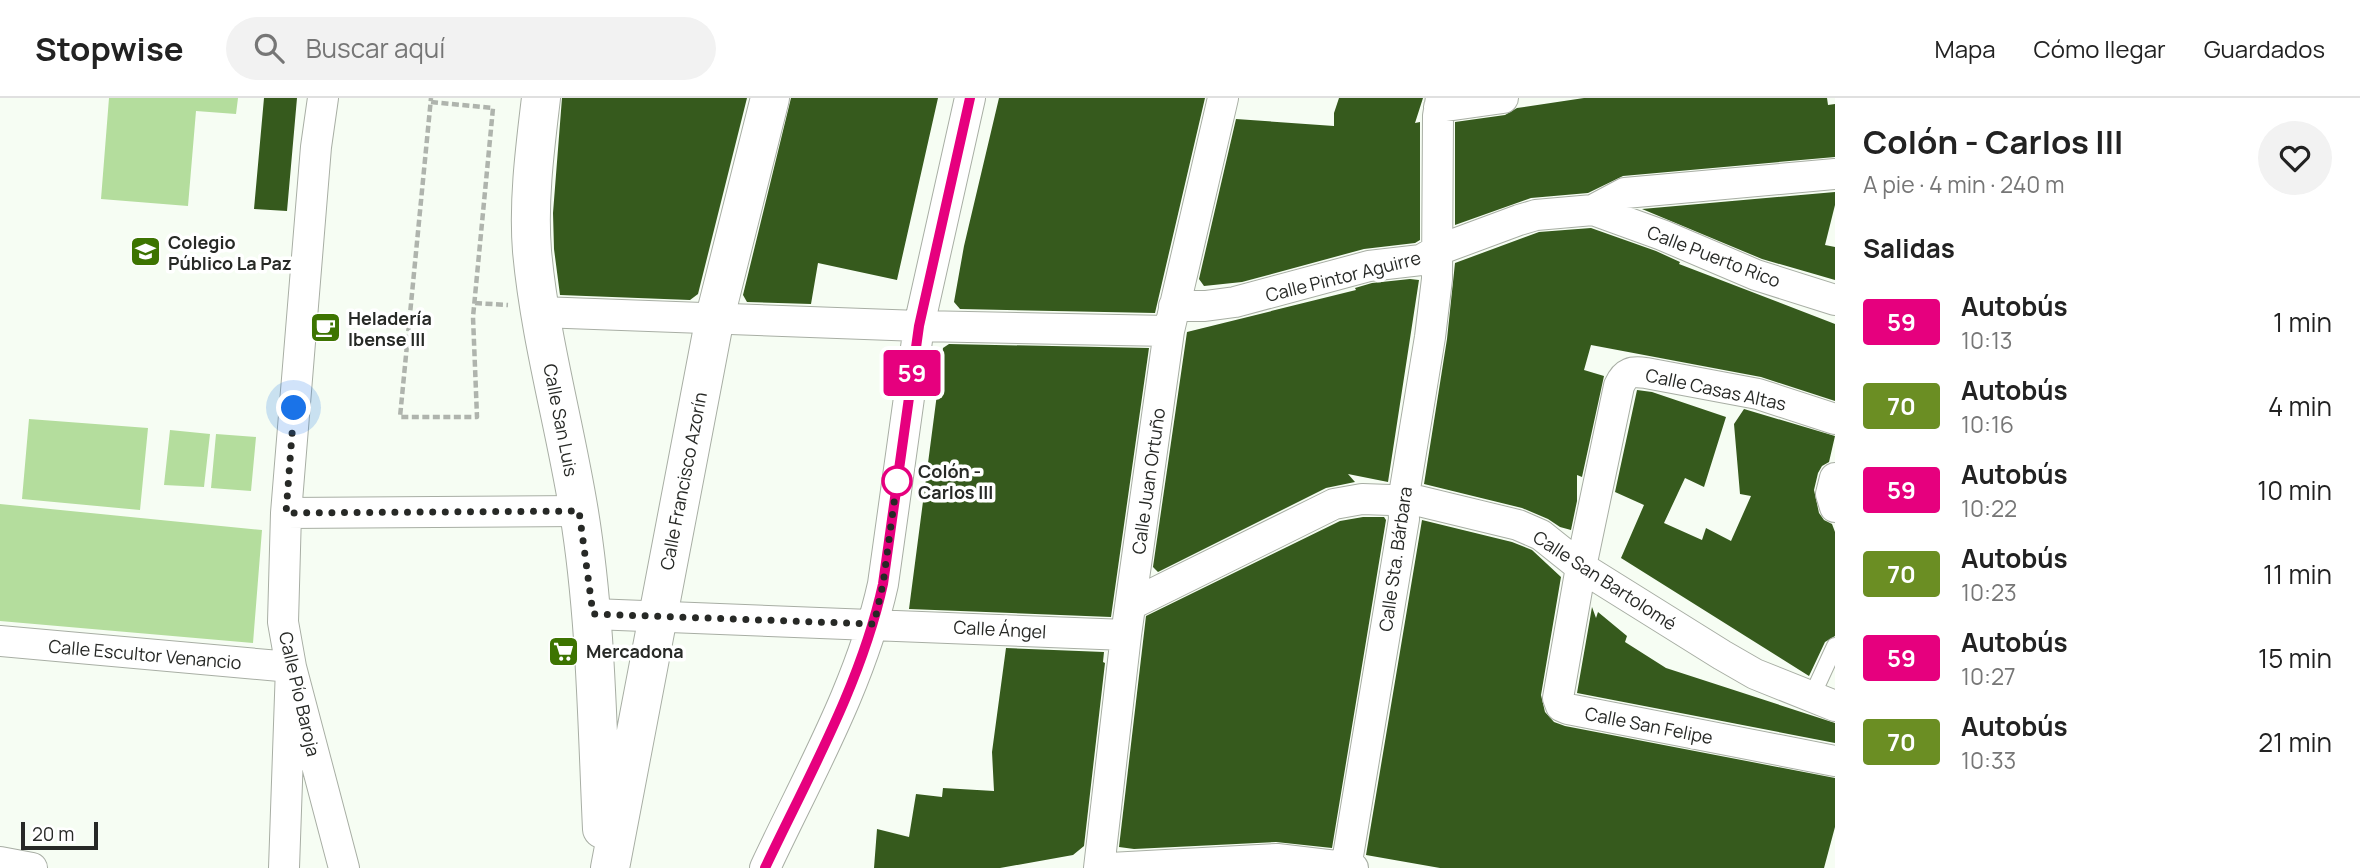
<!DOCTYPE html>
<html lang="es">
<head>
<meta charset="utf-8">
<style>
  body { margin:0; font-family:Manrope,sans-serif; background:#f2f2f2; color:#222; height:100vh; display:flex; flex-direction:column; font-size:26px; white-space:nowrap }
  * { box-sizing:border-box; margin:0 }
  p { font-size:23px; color:#767676 }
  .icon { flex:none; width:38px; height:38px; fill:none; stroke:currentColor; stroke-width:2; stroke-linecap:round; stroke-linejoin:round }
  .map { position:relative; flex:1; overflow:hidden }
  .side { display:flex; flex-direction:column; background:#fff; width:525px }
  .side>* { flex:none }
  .badge { padding:0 14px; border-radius:5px; font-size:24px; line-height:46px }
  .scale { position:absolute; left:21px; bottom:18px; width:77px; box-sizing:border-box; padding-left:7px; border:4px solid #272926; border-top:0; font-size:19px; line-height:24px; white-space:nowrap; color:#272926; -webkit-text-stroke:5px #fff; paint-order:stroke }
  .you { position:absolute; width:35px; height:35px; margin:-18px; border:5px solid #fff; border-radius:50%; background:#1a73e8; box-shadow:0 0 0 10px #1a73e833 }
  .map>.badge { position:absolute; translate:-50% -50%; box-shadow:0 0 0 4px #fff }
  h2 { padding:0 28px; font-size:26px; line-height:63px }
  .round { display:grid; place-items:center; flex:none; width:74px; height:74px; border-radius:37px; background:#f2f2f2 }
  .head { display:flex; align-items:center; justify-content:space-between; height:119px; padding:0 28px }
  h1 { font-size:33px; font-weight:700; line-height:52px }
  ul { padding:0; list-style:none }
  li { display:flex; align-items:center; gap:21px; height:84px; padding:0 28px }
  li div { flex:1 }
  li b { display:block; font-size:26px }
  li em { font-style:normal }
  li .badge { min-width:77px; font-weight:700; text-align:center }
  header { display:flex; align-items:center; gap:42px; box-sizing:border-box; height:98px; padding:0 35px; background:#fff; border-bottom:2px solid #e0e0e0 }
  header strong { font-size:33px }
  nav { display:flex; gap:38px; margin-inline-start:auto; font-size:24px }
  .search { width:490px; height:63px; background:#f2f2f2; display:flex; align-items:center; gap:18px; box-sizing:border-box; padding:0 24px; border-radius:38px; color:#767676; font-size:26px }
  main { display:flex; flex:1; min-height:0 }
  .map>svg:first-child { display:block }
  .green { fill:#b4dd9d }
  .building { fill:#365a1d }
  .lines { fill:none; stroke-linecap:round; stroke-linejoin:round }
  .service-casing { stroke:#a8aea4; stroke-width:18 }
  .minor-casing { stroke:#a8aea4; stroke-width:32 }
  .secondary-casing { stroke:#a8aea4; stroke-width:40 }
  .path { stroke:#afb4ad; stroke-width:4.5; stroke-dasharray:7 3.5; stroke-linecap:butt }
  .service { stroke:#fff; stroke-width:16 }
  .minor { stroke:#fff; stroke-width:30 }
  .secondary { stroke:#fff; stroke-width:38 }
  .line-casing { stroke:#fff; stroke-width:16 }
  .line { stroke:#e6007e; stroke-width:10 }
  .walk { stroke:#272926; stroke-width:7; stroke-dasharray:0 12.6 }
  .stop-dot { fill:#fff; stroke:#e6007e; stroke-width:3.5 }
  .labels { text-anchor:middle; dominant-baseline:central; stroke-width:7; stroke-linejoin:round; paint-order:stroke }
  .poi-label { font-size:18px; font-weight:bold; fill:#272926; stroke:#fff; text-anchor:start }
  .street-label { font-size:18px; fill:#272926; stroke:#fff }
  .stop-label { font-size:18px; font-weight:bold; fill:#272926; stroke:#fff; text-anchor:start }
</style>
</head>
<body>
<header>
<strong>Stopwise</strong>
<div class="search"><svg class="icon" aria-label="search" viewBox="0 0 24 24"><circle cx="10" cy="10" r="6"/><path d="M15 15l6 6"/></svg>Buscar aquí</div>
<nav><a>Mapa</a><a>Cómo llegar</a><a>Guardados</a></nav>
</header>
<main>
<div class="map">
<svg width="1835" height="770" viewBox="0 0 1835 770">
  <rect width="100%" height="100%" fill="#f6fdf3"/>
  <path class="green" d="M109,0H238L236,16L196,13L188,108L101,101Z
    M29,321L148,330L140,412L22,401Z
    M170,332L210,336L204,389L164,387Z
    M216,336L256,339L251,393L211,390Z
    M0,406L262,432L253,545L0,523Z"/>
  <path class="building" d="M264,0H297L287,113L254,111Z
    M562,0H747L698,196L690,202L560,197L554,151L553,115Z
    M791,0H938L897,182L818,165L811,206L747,204L743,197Z
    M999,0H1205L1155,215L960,211L954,204L964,148Z
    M1339,0H1423L1415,25L1420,24V142L1415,145L1364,151L1242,184L1204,188L1199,181L1236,21L1334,28V15Z
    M1584,0H1827L1828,7L1835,6V59L1623,78L1588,95L1531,100L1455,127V24L1505,17L1517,10Z
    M1835,94V107L1825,147L1835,149V182L1762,161L1642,111Z
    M1591,130L1656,153L1680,164L1679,166L1835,226V303L1761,279L1591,247L1584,272L1604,278L1582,379L1577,377V403L1571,432L1560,429L1548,421L1522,410L1424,386L1447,241L1455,165L1539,134Z
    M1410,181L1419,182L1388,384L1348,376L1355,384L1326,390L1158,474L1153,469L1187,234L1356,192L1355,190L1372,185Z
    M949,246L1149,250L1111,519L909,511L943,250Z
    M1637,292L1652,294L1726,319L1704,389L1685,380L1664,425L1702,442L1706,430L1731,443L1751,398L1740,396L1734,326L1744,311L1835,338L1829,364L1822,368L1818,375L1814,392L1819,415L1824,422L1832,426L1835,434V538L1825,544L1809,578L1621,460L1644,407L1615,394Z
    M1363,419H1384L1386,422L1332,750L1276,744L1134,751L1119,749L1146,518L1340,423Z
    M1422,422L1512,444L1532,452L1561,479L1541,597L1545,614L1554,624L1565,628L1835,680V729L1824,770H1440L1366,757Z
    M1592,509L1596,520L1598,514L1627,538L1625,544L1666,570L1835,625V645L1577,595Z
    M1006,550L1104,554L1103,564L1105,565L1084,748L1073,757L1000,770H874L877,731L909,739L916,696L942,699L943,690L994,693L992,654Z"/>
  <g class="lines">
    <defs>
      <path id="service" d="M1811,600L1835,548"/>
      <path id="minor" d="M323,0L316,49L286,415L283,524L291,569L344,770
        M1439,9L1503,0
        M1593,112L1662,137L1756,177L1835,202
        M1174,208H1205L1235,204L1369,168L1421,162L1438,152L1519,122L1536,117L1593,112L1625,95L1835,76
        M540,214L919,228L1169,233
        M1835,321L1758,296L1646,275C1632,273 1625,274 1619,288L1581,469L1558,600L1561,608L1568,611L1835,663
        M1835,380L1831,396L1835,409
        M286,415L579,413
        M1132,506L1334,406L1362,401L1419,403L1518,427L1541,437L1581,469L1722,557L1755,576L1835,608
        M593,516L1126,537
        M0,543L291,569L284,770
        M0,764L32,770
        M765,770C808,678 861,586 883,486L919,228L970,0
        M1099,770L1126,537L1169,233L1223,0
        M1110,770L1277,761L1353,770
        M1346,770L1404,421L1403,403L1430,239L1437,181L1438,18L1441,0"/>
      <path id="secondary" d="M541,0C535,50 528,103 532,153C540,241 565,327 579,414C596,519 597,625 602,731
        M610,770L715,219L770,0"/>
    </defs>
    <use href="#service" class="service-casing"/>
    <use href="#minor" class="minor-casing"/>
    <use href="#secondary" class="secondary-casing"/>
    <path class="path" d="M431,4L493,10L473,219L477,319H400L431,0
      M475,205L508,207"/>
    <use href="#service" class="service"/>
    <use href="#minor" class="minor"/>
    <use href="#secondary" class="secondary"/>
  </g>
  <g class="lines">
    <defs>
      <path id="line" d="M765,770C808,679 861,586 883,486L919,228L970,0"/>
    </defs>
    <use href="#line" class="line-casing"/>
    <use href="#line" class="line"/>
    <path class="walk" d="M294,310L286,415L579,413L593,516L874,526L883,486L897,383"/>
  </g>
  <defs>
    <symbol id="school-square" viewBox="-11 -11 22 22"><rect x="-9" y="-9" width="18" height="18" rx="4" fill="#3d7401" stroke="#fff"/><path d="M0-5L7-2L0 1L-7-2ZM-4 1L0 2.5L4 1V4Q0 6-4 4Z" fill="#fff"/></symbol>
    <symbol id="cafe-square" viewBox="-11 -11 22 22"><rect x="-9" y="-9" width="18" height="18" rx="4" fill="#3d7401" stroke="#fff"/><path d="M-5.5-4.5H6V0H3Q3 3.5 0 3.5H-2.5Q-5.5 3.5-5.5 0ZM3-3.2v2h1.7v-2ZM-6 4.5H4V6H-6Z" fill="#fff"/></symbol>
    <symbol id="supermarket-square" viewBox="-11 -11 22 22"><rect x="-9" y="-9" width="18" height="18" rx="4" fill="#3d7401" stroke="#fff"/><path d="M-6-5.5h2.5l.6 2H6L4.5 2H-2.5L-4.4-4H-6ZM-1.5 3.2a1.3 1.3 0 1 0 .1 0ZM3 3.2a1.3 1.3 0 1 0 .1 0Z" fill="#fff"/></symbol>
  </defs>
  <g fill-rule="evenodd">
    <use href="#school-square" x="128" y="136" width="35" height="35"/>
    <use href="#cafe-square" x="308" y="212" width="35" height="35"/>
    <use href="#supermarket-square" x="546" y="536" width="35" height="35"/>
  </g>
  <circle class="stop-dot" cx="897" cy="383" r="14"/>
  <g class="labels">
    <g class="poi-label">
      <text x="168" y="144">Colegio<tspan x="168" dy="21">Público La Paz</tspan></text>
      <text x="348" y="220">Heladería<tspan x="348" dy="21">Ibense III</tspan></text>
      <text x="586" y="553">Mercadona</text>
    </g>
    <g class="street-label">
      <text transform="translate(1714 158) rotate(21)">Calle Puerto Rico</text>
      <text transform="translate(1343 178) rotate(-14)">Calle Pintor Aguirre</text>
      <text transform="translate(1716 291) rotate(12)">Calle Casas Altas</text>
      <text transform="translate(561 322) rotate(79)">Calle San Luis</text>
      <text transform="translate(683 383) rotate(-79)">Calle Francisco Azorín</text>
      <text transform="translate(1148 383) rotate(-82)">Calle Juan Ortuño</text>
      <text transform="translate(1395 461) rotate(-82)">Calle Sta. Bárbara</text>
      <text transform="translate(1605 482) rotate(33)">Calle San Bartolomé</text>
      <text transform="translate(1000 531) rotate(3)">Calle Ángel</text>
      <text transform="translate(145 556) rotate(5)">Calle Escultor Venancio</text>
      <text transform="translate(300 596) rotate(77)">Calle Pío Baroja</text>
      <text transform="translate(1649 627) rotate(11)">Calle San Felipe</text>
    </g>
    <g class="stop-label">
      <text x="918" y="373">Colón -<tspan x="918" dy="21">Carlos III</tspan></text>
    </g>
  </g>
</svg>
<div class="scale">20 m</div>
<div class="you" style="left:294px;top:310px"></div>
<b class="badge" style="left:912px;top:275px;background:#e6007e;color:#fff">59</b>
</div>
<section class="side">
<div class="head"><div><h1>Colón - Carlos III</h1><p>A pie · 4 min · 240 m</p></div><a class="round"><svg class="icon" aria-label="heart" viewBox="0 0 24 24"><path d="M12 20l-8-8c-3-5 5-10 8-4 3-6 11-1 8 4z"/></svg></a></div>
<h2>Salidas</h2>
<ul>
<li><span class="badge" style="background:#e6007e;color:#fff">59</span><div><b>Autobús</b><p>10:13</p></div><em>1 min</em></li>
<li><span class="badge" style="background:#6b8e23;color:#fff">70</span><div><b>Autobús</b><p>10:16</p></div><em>4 min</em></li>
<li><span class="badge" style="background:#e6007e;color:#fff">59</span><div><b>Autobús</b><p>10:22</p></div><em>10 min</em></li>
<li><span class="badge" style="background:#6b8e23;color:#fff">70</span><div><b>Autobús</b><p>10:23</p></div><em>11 min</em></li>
<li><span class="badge" style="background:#e6007e;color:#fff">59</span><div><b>Autobús</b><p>10:27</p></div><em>15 min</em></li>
<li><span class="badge" style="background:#6b8e23;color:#fff">70</span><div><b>Autobús</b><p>10:33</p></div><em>21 min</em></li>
</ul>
</section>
</main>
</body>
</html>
